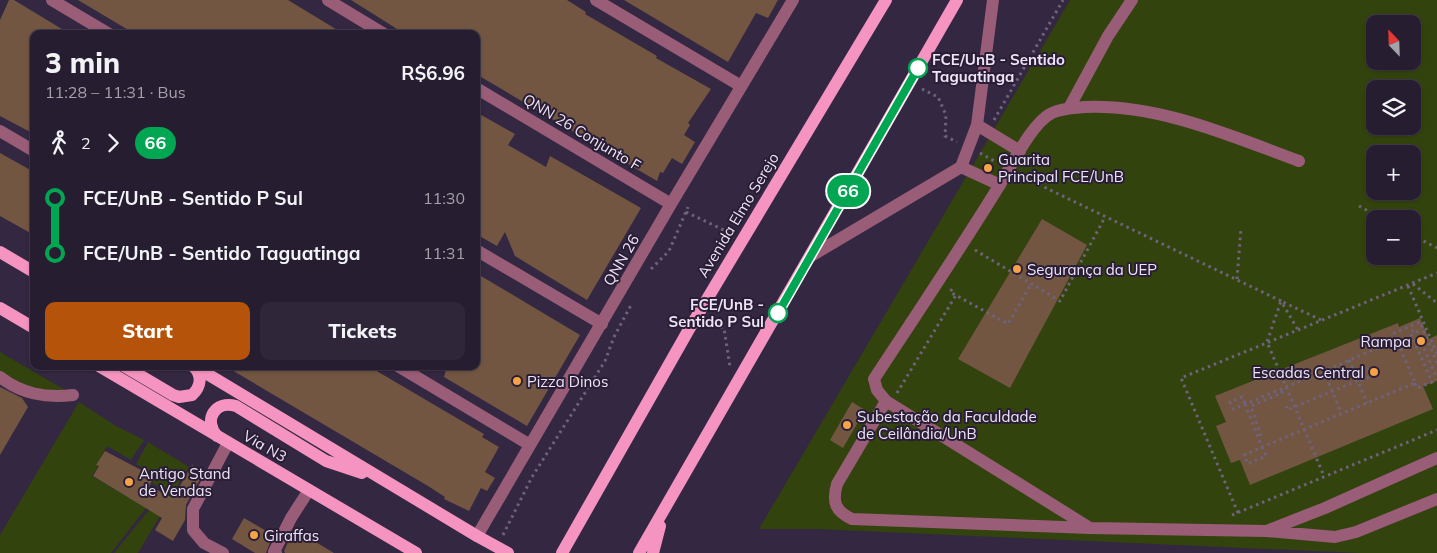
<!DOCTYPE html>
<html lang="en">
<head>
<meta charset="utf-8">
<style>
  body { margin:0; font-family:Mulish,sans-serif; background:#2f2639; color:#f1f3f6; height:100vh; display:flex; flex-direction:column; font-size:19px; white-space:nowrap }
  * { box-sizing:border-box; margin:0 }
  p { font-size:16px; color:#a4a2ab }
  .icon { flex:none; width:28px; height:28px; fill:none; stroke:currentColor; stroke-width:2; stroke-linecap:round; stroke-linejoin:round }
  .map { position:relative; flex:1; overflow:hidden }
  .details { position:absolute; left:30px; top:30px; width:450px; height:340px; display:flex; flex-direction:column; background:#271d31; border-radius:10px; box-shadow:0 1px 4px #0004,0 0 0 1px #433b4d }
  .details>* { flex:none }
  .badge { padding:0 10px; border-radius:16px; font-size:18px; line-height:32px }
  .needle { width:32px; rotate:337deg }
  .controls { position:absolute; left:1366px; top:15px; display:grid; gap:10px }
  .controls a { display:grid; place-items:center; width:55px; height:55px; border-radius:10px; background:#271d31; box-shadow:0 1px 4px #0004,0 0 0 1px #433b4d; font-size:25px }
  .map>.badge { position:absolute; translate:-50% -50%; box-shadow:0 0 0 2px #fff }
  .legs { display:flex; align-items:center; gap:8px; height:55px; padding:0 15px; font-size:16px }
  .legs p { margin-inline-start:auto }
  .headline { display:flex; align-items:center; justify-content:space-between; height:85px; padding:0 15px }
  h1 { font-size:28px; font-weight:800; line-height:38px }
  .primary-button { display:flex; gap:10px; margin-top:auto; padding:10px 15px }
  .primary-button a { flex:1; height:58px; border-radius:10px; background:#b45309; color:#fff; font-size:20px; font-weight:800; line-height:58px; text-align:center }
  .primary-button a+a { background:#2f2639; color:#f1f3f6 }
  ul { padding:0 15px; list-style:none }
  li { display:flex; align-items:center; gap:18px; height:55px; font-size:19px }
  li i { display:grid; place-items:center; width:8px; height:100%; margin:0 6px; background:currentColor }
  li i::after { content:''; width:12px; height:12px; margin:-6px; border:4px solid; border-radius:50%; background:#271d31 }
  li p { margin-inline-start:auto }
  li:first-child i { background:linear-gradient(#0000 50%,currentColor 0) }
  li:last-child i { background:linear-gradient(currentColor 50%,#0000 0) }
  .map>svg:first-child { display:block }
  .green { fill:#33430e; fill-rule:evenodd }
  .building { fill:#725642 }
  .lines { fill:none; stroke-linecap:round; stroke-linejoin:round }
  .path { stroke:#6f637b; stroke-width:3; stroke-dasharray:2.5 4; stroke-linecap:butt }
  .minor { stroke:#995d78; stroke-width:12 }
  .major { stroke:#f694c1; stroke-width:12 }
  .line-1-casing { stroke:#fff; stroke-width:11 }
  .line-1 { stroke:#00a651; stroke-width:8 }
  .stop-1-dot { fill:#fff; stroke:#00a651; stroke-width:2.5 }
  .poi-dot { fill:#f5a346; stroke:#2a1d36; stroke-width:2 }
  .labels { text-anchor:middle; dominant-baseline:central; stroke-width:4; stroke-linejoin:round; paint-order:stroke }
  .stop-label { font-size:15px; font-weight:bold; fill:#ede5f6; stroke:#2a1d36; text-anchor:start }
  .street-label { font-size:15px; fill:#ede5f6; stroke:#2a1d36 }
  .poi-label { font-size:15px; fill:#ede5f6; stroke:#2a1d36; text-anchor:start }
</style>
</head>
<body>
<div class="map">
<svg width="1437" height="553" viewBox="0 0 1437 553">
  <rect width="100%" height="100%" fill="#342741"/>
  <path class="green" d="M1070,0H1437V553H1359L817,529H759ZM1375,24H1412V61H1375ZM1375,89H1412V126H1375ZM1375,154H1412V191H1375ZM1375,219H1412V256H1375Z
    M0,352L65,390L36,391L0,373Z
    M79,402L116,426L144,440L131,460L107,446L98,462L100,463L92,476L146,508L111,553H0V535Z
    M148,442L189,467L138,553H114L149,510L161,488L152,483L156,476L136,464Z"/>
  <path class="building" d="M9,0H14L70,34H34V134L0,116V20Z
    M78,0H288L344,34H135Z
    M351,0H567L586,12L585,14L657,56L656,58L711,89L688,123L690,125L684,135L695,142L682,164L672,158L663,173L660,172L657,181L476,74V34H405Z
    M624,0H778L768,18L756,13L728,62Z
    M476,112L515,134L508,145L546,167L550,156L641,208L587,300L515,256L505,232L497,246L476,234Z
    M0,153L34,172V235L0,216Z
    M1042,219L1087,245L1010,388L958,359Z
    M476,273L580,335L527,426L444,377L447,366H476Z
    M1420,318L1429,339L1437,335V381L1423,386L1433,409L1250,485L1240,460L1231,463L1216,426L1226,422L1215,396L1398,323L1399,327Z
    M225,366H377L375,370L484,434L482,437L499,447L485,472L495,478L487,491L481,488L469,511L444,499L445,497L428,486Z
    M0,387L22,398L28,407L0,455Z
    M852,402L865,410L843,448L830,440Z
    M105,451L143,471L142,473L153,479L149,486L173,498L192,465L204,472L186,505L185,520L173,541L155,530L162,518L93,476L99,466L96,465Z
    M244,518L273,535L266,553H255L232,539Z
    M294,529L334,553H285L284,551Z"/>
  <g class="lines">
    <path class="path" d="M922,89L938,97L946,115L945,136L957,142
      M994,120L1063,0
      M980,153L996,162
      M1021,176L1281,301L1298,330
      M1359,206L1383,219
      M686,212L730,233
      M1412,235L1437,248
      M975,250L1060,301L1105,217
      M651,269L669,251L688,207
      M1237,279L1241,228
      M1413,284L1437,303
      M1408,286L1437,354
      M952,289L950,292L1008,324L1031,284
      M1321,320L1281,301L1267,342L1324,476
      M708,325L712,324L724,328L730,367
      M1397,340L1394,333L1420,322L1437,363
      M1349,360L1367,403
      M1324,371L1341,413
      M1355,375L1372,368L1375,375L1358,382
      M1357,379L1364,376
      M1415,383L1417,388L1432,382L1410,332L1416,329L1437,379
      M897,393L956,295
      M1245,404L1262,447L1415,383L1397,340L1286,387L1281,389L1233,409L1230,402L1242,397L1245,404
      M1286,406L1287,410L1357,381
      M1261,436L1251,406L1282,393L1281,389
      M1262,447L1266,456L1248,464L1244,455Z
      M1238,513L1181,378L1437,273
      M1232,515L1437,430
      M503,535L532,477L605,361L614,337L631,305"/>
    <path class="minor" d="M52,0L109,34
      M328,0L384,34
      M596,0L741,86
      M476,88L671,204
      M1069,108L1108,36L1132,0
      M977,125L1020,151
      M0,131L34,151
      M961,167L1000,185
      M476,250L602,324
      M811,256L961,167L977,125L993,0
      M398,366L530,445
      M0,377C22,394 45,398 73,395
      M886,401L837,484C832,502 835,511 852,519L1090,528L1266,531L1335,537L1356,532L1437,499
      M1090,528L886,401L877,390L874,379C916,315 959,251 999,186C1011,167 1032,122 1052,113C1062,108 1074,108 1085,107C1159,104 1231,136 1299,161
      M1269,530L1325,508L1437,458
      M477,536L671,204L793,0
      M223,553L204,543L193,530V509L228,443
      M276,553L274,552L291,518L309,490"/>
    <path class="major" d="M0,252L34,272
      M0,308L34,328
      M99,366L416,553
      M124,366L173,395L179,397L192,395C201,387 203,375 193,366
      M194,366L477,536L508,553
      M217,436C203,420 215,400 236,406L326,461L362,473
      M562,553L688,331L886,0
      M639,553L957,0
      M653,553L660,526"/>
  </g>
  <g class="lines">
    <defs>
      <path id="line-1" d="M778,313L918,68"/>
    </defs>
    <use href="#line-1" class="line-1-casing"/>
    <use href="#line-1" class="line-1"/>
  </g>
  <g class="stop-1-dot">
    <circle cx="918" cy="68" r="9"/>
    <circle cx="778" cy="313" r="9"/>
  </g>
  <g class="poi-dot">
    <circle cx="988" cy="168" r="5"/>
    <circle cx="1017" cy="269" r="5"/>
    <circle cx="1421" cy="341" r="5"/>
    <circle cx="1374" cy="372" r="5"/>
    <circle cx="517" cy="381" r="5"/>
    <circle cx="847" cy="425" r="5"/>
    <circle cx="129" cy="482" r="5"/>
    <circle cx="254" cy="535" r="5"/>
  </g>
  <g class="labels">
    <g class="stop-label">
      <text x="932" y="59">FCE/UnB - Sentido<tspan x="932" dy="17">Taguatinga</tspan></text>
      <text x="764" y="304" text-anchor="end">FCE/UnB -<tspan x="764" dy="17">Sentido P Sul</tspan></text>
    </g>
    <g class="street-label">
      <text transform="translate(582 132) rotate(31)">QNN 26 Conjunto F</text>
      <text transform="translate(738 215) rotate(-59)">Avenida Elmo Serejo</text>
      <text transform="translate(621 260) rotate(-60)">QNN 26</text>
      <text transform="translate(265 446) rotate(30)">Via N3</text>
    </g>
    <g class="poi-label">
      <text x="998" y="159">Guarita<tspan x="998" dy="17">Principal FCE/UnB</tspan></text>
      <text x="1027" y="269">Segurança da UEP</text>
      <text x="1411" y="341" text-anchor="end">Rampa</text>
      <text x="1364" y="372" text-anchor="end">Escadas Central</text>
      <text x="527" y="381">Pizza Dinos</text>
      <text x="857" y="416">Subestação da Faculdade<tspan x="857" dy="17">de Ceilândia/UnB</tspan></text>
      <text x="139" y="473">Antigo Stand<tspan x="139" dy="17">de Vendas</tspan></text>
      <text x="264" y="535">Giraffas</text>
    </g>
  </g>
</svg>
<div class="controls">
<a><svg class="needle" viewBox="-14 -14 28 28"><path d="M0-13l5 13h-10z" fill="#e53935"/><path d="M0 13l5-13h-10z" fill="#a4a2ab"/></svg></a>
<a><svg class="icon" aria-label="layers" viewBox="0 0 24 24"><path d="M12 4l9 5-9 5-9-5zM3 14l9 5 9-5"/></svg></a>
<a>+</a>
<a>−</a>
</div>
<b class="badge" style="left:848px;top:191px;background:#00a651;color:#fff">66</b>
<section class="details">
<div class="headline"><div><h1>3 min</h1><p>11:28 – 11:31 · Bus</p></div><b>R$6.96</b></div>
<div class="legs"><svg class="icon" aria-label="walk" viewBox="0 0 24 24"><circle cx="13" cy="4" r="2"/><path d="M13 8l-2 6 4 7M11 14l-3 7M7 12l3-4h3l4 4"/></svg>2<svg class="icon" aria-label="forward" viewBox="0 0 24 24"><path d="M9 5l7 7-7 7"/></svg><b class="badge" style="background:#00a651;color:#fff">66</b></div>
<ul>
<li><i style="color:#00a651"></i><b>FCE/UnB - Sentido P Sul</b><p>11:30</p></li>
<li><i style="color:#00a651"></i><b>FCE/UnB - Sentido Taguatinga</b><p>11:31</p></li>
</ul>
<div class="primary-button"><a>Start</a><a>Tickets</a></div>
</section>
</div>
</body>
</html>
